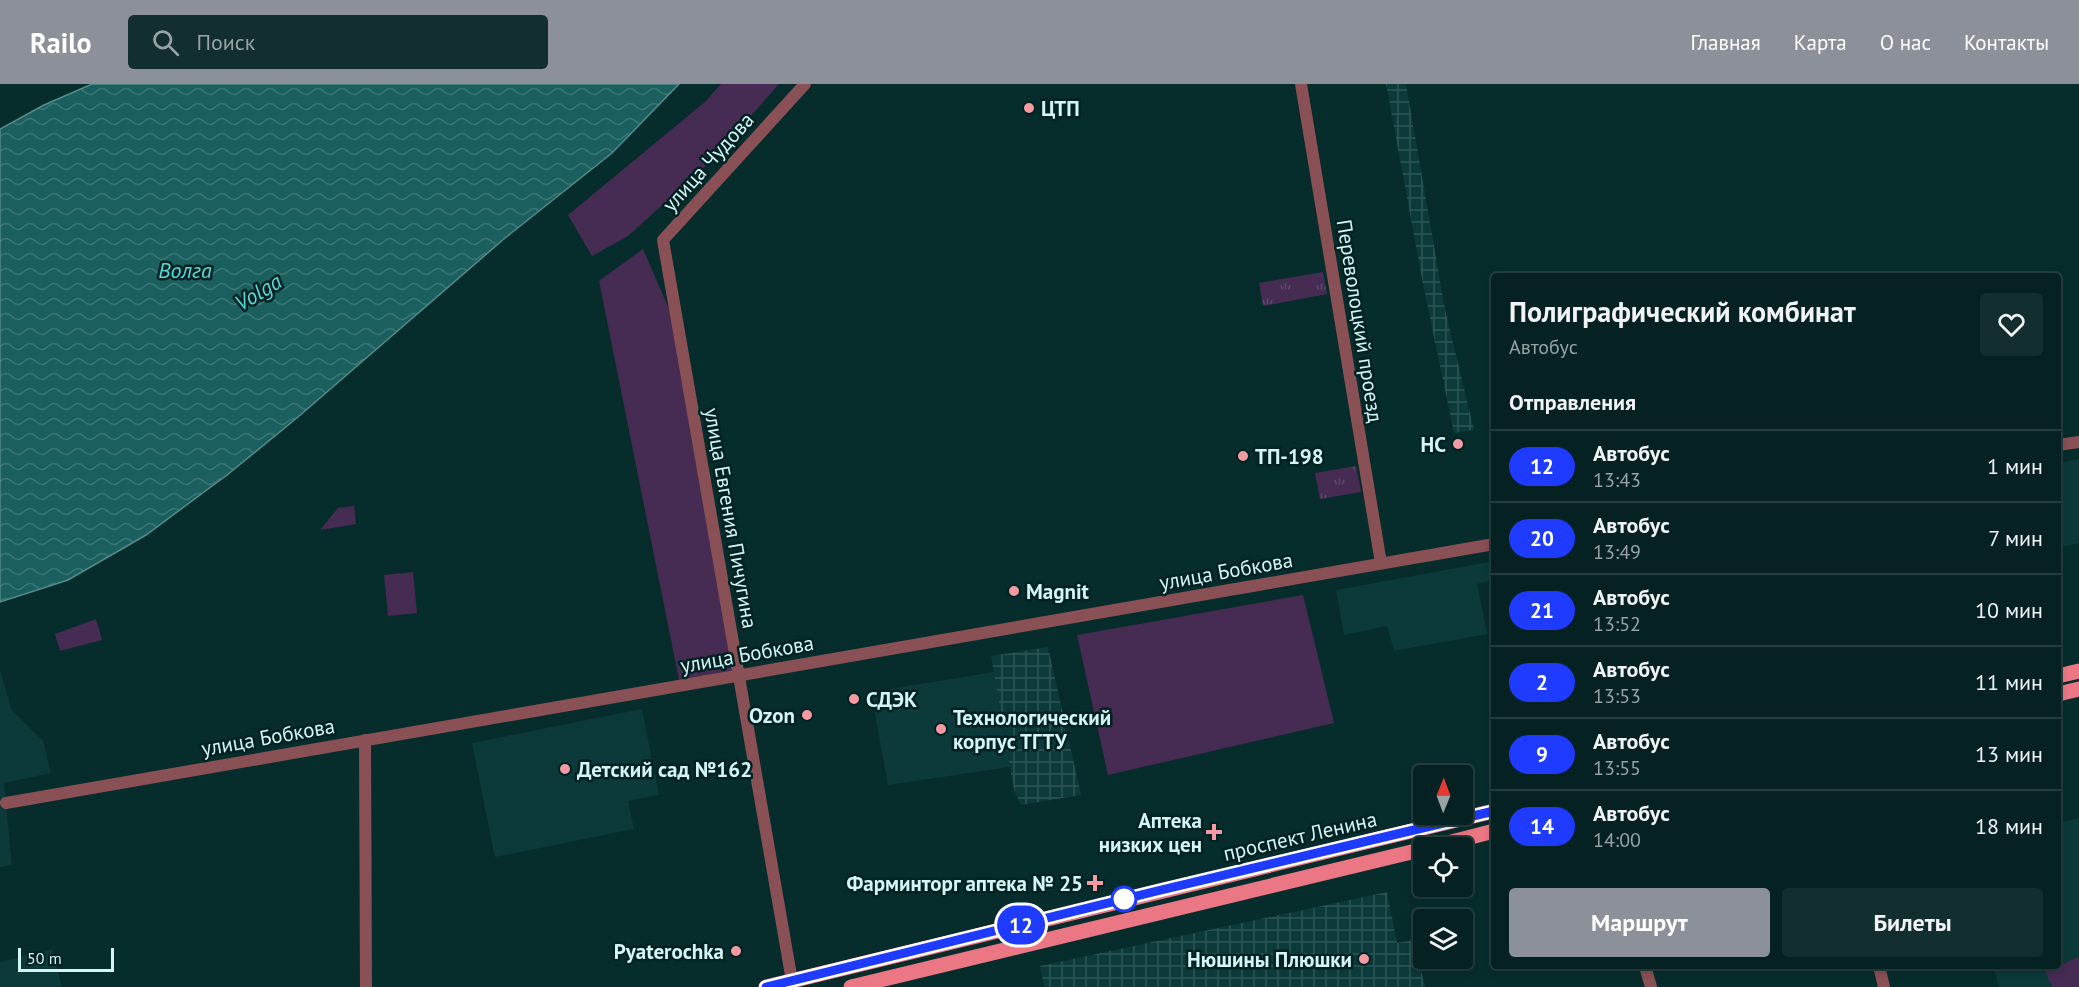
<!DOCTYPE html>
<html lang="ru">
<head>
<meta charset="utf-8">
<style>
  body { margin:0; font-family:"PT Sans",sans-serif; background:#132e2e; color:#f1f3f6; height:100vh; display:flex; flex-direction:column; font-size:22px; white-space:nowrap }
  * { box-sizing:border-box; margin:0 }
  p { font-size:20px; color:#97a3a5 }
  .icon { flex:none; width:33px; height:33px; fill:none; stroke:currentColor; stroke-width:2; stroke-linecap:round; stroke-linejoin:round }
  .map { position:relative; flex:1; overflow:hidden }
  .details { position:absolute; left:1491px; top:189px; width:570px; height:696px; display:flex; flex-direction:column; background:#052121; border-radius:6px; box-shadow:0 3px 9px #0003,0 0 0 2px #263e3f }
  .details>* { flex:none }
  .badge { padding:0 12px; border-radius:20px; font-size:21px; line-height:39px }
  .needle { width:39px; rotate:1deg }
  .buttons { position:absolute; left:1413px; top:681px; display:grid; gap:12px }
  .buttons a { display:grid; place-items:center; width:60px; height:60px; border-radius:6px; background:#052121; box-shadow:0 3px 9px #0003,0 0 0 2px #263e3f; font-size:30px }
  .scale { position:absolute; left:18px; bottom:15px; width:96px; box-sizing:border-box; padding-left:6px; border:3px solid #d5f5f4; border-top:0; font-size:16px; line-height:21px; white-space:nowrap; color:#d5f5f4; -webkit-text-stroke:4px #022; paint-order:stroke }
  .map>.badge { position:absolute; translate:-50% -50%; box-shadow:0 0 0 3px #fff }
  h2 { padding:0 18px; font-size:22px; line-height:54px }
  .round { display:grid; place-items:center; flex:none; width:63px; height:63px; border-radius:6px; background:#132e2e }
  .summary { display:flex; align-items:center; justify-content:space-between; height:102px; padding:0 18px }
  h1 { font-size:28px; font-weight:700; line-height:45px }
  .primary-button { display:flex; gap:12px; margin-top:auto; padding:12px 18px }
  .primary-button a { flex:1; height:69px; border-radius:6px; background:#8c9099; color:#fff; font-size:24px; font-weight:700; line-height:69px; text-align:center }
  .primary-button a+a { background:#132e2e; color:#f1f3f6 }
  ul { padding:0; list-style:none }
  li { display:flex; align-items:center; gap:18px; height:72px; padding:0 18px; border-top:2px solid #263e3f }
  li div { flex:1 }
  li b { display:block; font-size:22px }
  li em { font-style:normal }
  li .badge { min-width:66px; font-weight:700; text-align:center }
  header { display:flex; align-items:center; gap:36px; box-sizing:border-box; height:84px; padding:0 30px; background:#8c9099; color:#fff }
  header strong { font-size:28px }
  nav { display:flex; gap:33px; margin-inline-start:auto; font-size:21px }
  .search { width:420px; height:54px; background:#132e2e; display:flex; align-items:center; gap:15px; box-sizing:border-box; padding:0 21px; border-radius:6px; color:#97a3a5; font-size:22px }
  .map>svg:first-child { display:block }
  .built { fill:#0c3939 }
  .industrial { fill:url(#industrial-grid) }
  .grass { fill:url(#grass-tufts) }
  .green { fill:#462b53 }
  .water { fill:url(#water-waves); stroke:#538c8c; stroke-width:1.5 }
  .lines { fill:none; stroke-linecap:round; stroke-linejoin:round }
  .minor { stroke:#895055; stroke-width:12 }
  .primary { stroke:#ec7784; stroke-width:15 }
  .line-casing { stroke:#fff; stroke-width:14 }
  .line { stroke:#1f3bff; stroke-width:9 }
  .poi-dot { fill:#f49aa2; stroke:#022; stroke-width:2 }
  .stop-dot { fill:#fff; stroke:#1f3bff; stroke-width:3 }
  .labels { text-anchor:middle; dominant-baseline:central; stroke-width:5; stroke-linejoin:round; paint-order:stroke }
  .poi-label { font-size:21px; font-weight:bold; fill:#d5f5f4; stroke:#022; text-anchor:start }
  .street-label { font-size:21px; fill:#d5f5f4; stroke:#022 }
  .water-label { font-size:22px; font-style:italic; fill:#5adad9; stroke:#022 }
</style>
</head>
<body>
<header>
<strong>Railo</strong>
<div class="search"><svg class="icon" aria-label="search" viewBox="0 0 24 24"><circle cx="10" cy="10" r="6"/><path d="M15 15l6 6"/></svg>Поиск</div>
<nav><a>Главная</a><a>Карта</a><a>О нас</a><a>Контакты</a></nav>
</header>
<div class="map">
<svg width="2079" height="903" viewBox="0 0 2079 903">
  <defs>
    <pattern id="industrial-grid" width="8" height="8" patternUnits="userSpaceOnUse" patternTransform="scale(1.5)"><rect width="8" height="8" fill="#0c3939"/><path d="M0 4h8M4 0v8" fill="none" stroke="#2e5656"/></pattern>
    <pattern id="grass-tufts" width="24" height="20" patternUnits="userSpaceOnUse" patternTransform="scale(1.5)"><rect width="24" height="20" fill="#462b53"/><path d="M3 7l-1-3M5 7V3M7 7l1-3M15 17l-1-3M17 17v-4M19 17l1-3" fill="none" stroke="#604a6c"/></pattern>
    <pattern id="water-waves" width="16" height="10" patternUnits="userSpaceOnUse" patternTransform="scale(1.5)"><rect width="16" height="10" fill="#1b5f5f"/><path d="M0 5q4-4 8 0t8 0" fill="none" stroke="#3b7777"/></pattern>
  </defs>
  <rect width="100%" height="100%" fill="#072c2c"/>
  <path class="built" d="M2079,375V459L2058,464V379Z
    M1494,477V496L1477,500L1487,550L1394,567L1387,542L1344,551L1336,506Z
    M0,586L12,626L43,657L51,689L4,699L12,781L0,783Z
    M994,588L1010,683L888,701L871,608Z
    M642,625L659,711L628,717L634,745L495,773L472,659Z
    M2079,734V903H1999L1993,882H2058V739Z
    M52,865L62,903H0V878Z"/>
  <path class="industrial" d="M1386,0H1406L1445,225L1474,346L1454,349L1423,200Z
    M1048,563L1081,711L1021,721L1014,706L991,572Z
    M1387,808L1397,859L1414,856L1425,903H1044L1040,882Z"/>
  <path class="grass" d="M1323,188L1327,210L1263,222L1259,199Z
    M1356,382L1361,408L1320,415L1315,389Z"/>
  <path class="green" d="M721,0H779L710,78L628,152L592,172L568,131L706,17Z
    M643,165L679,248L739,591L680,601L599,197Z
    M354,422L356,440L320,446L338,424Z
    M413,488L417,529L388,532L384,491Z
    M1303,511L1334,639L1108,691L1077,551Z
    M96,535L102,556L60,567L55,550Z
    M2079,873V903H2052L2045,887Z"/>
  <path class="water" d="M92,0H679L612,69L505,154L298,333L227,391L146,451L68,496L0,518V45L44,21Z"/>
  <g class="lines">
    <path class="minor" d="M1301,0L1381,479
      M2058,361L2079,358
      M365,656L366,903
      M6,719L1494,460
      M1645,882L1651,903
      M1879,882L1884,903
      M792,897L663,156L805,0"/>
    <path class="primary" d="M2058,592L2079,587
      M2058,610L2079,605
      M1428,764L1494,747
      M766,903L1494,727
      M851,903L1424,765"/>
  </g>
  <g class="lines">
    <defs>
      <path id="line" d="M766,903L1157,807L1494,727"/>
    </defs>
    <use href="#line" class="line-casing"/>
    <use href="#line" class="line"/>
  </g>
  <g class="poi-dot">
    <circle cx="1029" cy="24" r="6"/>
    <circle cx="1458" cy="360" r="6"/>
    <circle cx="1243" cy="372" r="6"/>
    <circle cx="1014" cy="507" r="6"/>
    <circle cx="854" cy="615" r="6"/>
    <circle cx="807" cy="631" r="6"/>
    <circle cx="941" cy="645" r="6"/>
    <circle cx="565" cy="685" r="6"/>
    <path d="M1211 739h6v6h6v6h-6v6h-6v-6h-6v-6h6z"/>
    <path d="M1092 790h6v6h6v6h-6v6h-6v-6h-6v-6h6z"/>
    <circle cx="736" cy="867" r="6"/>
    <circle cx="1364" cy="875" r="6"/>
  </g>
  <circle class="stop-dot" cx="1124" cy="815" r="12"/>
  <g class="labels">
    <g class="poi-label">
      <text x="1041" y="24">ЦТП</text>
      <text x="1446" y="360" text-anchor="end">НС</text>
      <text x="1255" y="372">ТП-198</text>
      <text x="1026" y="507">Magnit</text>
      <text x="866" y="615">СДЭК</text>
      <text x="795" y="631" text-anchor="end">Ozon</text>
      <text x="953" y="633">Технологический<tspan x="953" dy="24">корпус ТГТУ</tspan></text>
      <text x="577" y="685">Детский сад №162</text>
      <text x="1202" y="736" text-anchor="end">Аптека<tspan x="1202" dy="24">низких цен</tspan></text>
      <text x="1083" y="799" text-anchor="end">Фарминторг аптека № 25</text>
      <text x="724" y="867" text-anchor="end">Pyaterochka</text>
      <text x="1352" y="875" text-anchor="end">Нюшины Плюшки</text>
    </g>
    <g class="street-label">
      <text transform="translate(708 78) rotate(-48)">улица Чудова</text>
      <text transform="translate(1360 237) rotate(81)">Переволоцкий проезд</text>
      <text transform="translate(731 434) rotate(80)">улица Евгения Пичугина</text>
      <text transform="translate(1226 487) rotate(-10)">улица Бобкова</text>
      <text transform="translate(747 570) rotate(-10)">улица Бобкова</text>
      <text transform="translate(268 653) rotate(-10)">улица Бобкова</text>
      <text transform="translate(1300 752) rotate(-13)">проспект Ленина</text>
    </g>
    <g class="water-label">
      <text x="185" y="186">Волга</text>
      <text transform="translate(258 208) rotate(-31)">Volga</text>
    </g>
  </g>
</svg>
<div class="buttons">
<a><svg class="needle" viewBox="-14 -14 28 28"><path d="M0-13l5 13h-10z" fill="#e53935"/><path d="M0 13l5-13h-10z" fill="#97a3a5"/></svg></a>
<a><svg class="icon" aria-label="locate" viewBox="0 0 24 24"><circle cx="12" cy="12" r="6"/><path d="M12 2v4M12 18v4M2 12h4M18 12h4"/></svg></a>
<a><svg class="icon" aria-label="layers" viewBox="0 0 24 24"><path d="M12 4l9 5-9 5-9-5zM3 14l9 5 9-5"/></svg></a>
</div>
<div class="scale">50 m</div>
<b class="badge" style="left:1021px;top:841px;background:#1f3bff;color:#fff">12</b>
<section class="details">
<div class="summary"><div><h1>Полиграфический комбинат</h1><p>Автобус</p></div><a class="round"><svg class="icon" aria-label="heart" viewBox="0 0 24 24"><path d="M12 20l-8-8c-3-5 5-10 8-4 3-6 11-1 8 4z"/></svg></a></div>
<h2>Отправления</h2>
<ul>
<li><span class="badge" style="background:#1f3bff;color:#fff">12</span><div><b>Автобус</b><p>13:43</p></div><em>1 мин</em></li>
<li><span class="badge" style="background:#1f3bff;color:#fff">20</span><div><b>Автобус</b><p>13:49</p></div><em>7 мин</em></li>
<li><span class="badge" style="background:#1f3bff;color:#fff">21</span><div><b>Автобус</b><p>13:52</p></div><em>10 мин</em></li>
<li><span class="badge" style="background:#1f3bff;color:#fff">2</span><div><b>Автобус</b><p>13:53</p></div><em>11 мин</em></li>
<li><span class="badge" style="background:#1f3bff;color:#fff">9</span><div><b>Автобус</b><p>13:55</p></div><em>13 мин</em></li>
<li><span class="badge" style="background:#1f3bff;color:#fff">14</span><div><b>Автобус</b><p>14:00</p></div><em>18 мин</em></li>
</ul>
<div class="primary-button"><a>Маршрут</a><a>Билеты</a></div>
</section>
</div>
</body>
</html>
